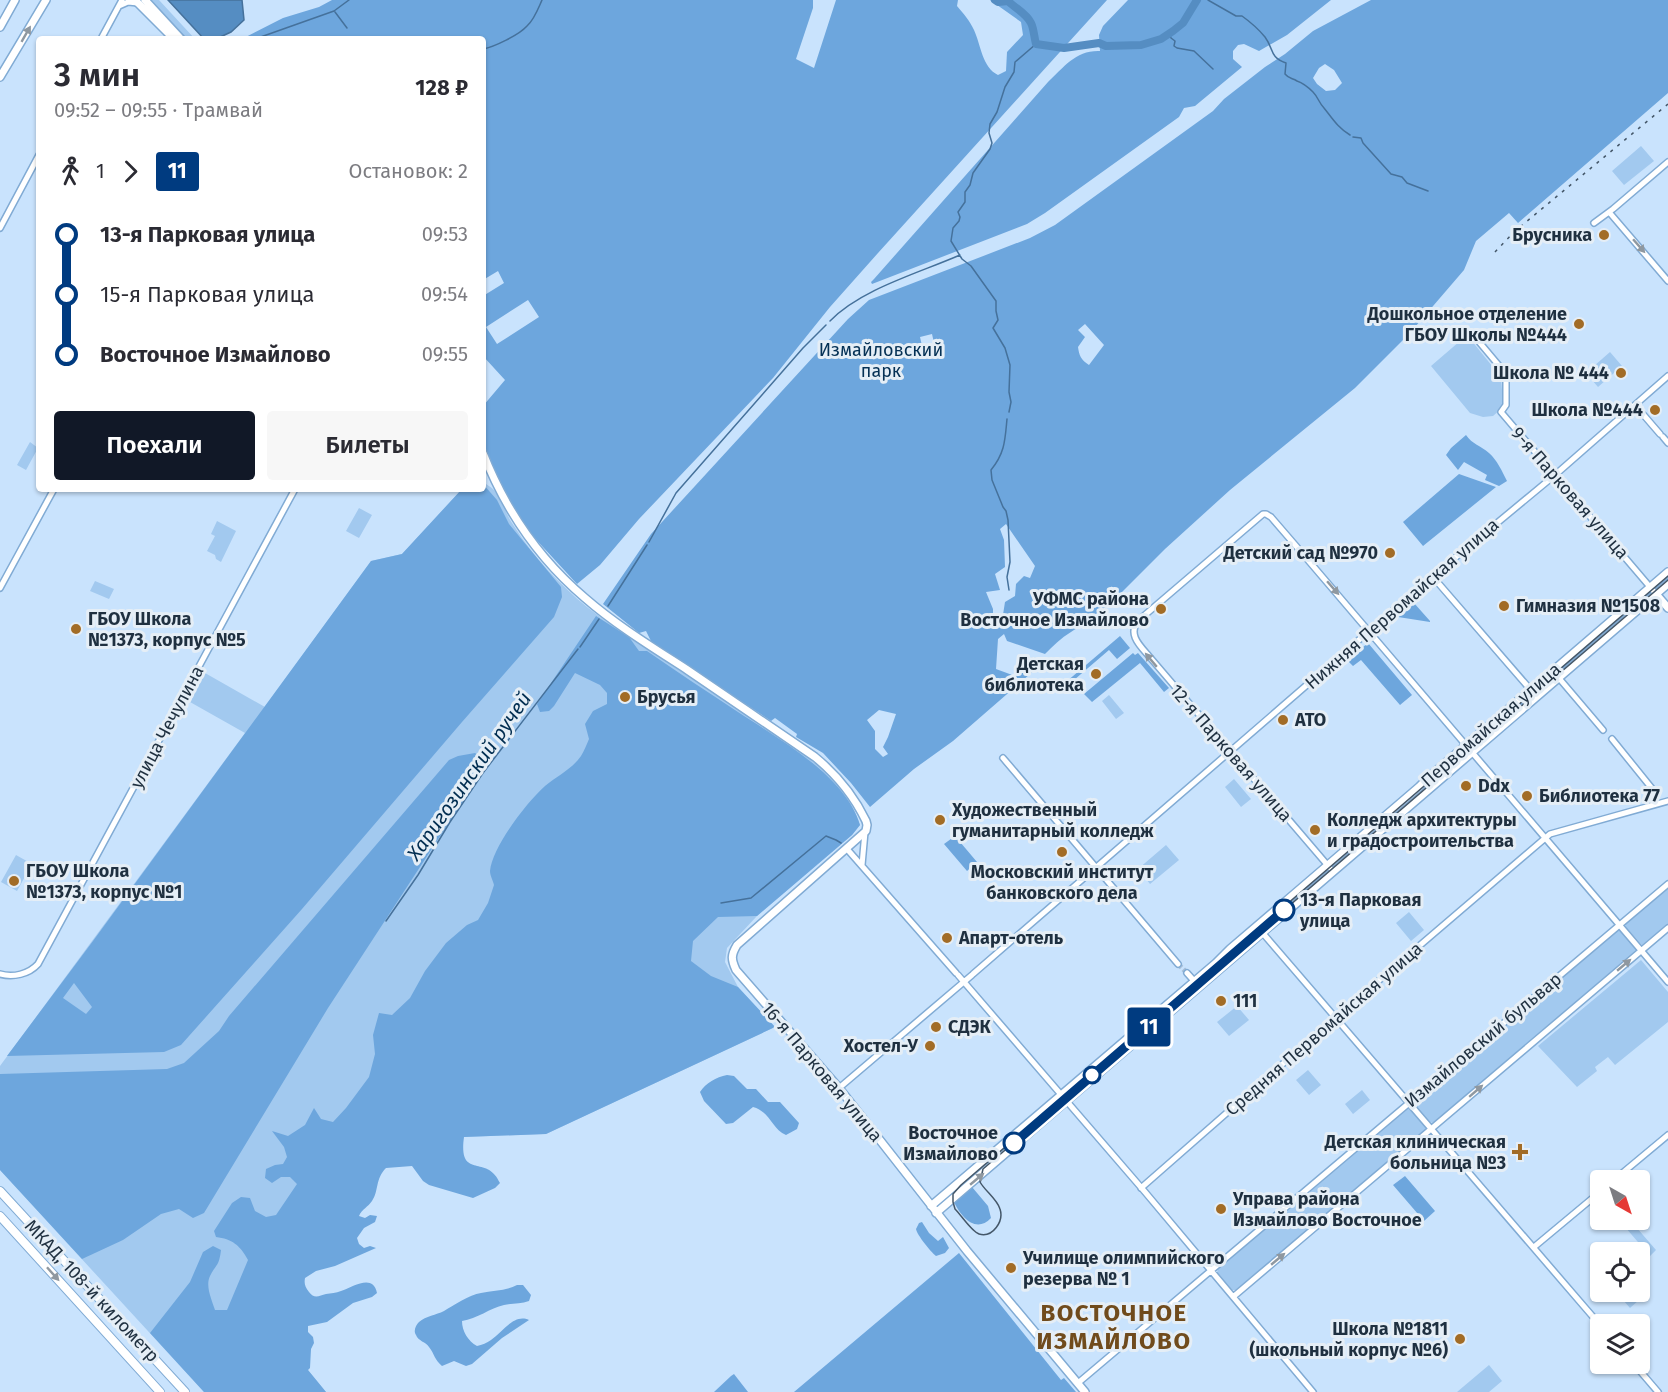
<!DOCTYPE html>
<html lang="ru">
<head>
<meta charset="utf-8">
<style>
  body { margin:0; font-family:"Fira Sans",sans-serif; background:#f7f7f7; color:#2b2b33; height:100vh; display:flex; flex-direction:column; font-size:22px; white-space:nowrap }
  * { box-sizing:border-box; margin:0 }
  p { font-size:20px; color:#7c7c81 }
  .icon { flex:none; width:33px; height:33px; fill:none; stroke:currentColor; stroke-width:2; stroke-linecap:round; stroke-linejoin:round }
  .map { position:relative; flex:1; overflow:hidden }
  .drawer { position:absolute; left:36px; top:36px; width:450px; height:456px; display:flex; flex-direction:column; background:#fff; border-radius:6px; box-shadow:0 2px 4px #0004 }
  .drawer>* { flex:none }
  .badge { padding:0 12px; border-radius:4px; font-size:21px; line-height:39px }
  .needle { width:39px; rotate:141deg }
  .controls { position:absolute; left:1590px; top:1170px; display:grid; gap:12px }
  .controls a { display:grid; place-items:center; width:60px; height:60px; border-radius:6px; background:#fff; box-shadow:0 2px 4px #0004; font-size:30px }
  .map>.badge { position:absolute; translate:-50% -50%; box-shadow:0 0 0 3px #fff }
  .legs { display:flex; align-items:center; gap:9px; height:66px; padding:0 18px; font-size:20px }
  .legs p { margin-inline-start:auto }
  .overview { display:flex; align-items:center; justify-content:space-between; height:102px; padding:0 18px }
  h1 { font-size:33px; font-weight:600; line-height:45px }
  .cta { display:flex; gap:12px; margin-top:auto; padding:12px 18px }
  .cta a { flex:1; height:69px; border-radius:6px; background:#111827; color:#fff; font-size:24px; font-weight:600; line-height:69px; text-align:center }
  .cta a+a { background:#f7f7f7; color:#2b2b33 }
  ul { padding:0 18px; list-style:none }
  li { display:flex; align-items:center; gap:21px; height:60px; font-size:22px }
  li i { display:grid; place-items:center; width:9px; height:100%; margin:0 8px; background:currentColor }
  li i::after { content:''; width:15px; height:15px; margin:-8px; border:4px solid; border-radius:50%; background:#fff }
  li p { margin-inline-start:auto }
  li:first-child i { background:linear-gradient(#0000 50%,currentColor 0) }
  li:last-child i { background:linear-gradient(currentColor 50%,#0000 0) }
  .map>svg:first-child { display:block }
  .green { fill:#a2c9ef }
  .forest { fill:#6da6dd; fill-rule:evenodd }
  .water { fill:#558dc2; stroke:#45719b; stroke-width:1.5 }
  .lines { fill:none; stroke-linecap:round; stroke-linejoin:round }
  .stream { stroke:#45719b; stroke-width:1.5 }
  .river { stroke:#558dc2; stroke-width:8 }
  .minor-tunnel { stroke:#a7bfd7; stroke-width:5; stroke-dasharray:5 2.5; stroke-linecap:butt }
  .minor-casing { stroke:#81abd4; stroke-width:8 }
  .major-casing { stroke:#81abd4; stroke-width:10 }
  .highway-casing { stroke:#81abd4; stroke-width:10 }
  .minor { stroke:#fff; stroke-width:5 }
  .major { stroke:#fff; stroke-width:7 }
  .highway { stroke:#fff; stroke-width:8 }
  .tram { stroke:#445769; stroke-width:1.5 }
  .rail { stroke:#445769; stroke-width:1.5; stroke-dasharray:3 6; stroke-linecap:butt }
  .oneway { fill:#8f98a0 }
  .line-1-casing { stroke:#fff; stroke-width:14 }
  .line-1 { stroke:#003b80; stroke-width:9 }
  .poi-dot { fill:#a26c26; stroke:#e5eef6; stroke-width:2 }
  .stop-1-dot { fill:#fff; stroke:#003b80; stroke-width:3 }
  .labels { text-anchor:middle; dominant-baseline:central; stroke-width:6; stroke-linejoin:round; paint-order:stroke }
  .poi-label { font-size:18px; font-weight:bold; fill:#1f3040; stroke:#e5eef6; text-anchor:start }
  .park-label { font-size:18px; fill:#053155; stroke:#e5eef6 }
  .street-label { font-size:18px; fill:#1f3040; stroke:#e5eef6 }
  .stop-label { font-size:18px; font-weight:bold; fill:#1f3040; stroke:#e5eef6; text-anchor:start }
  .water-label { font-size:20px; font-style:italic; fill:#012d50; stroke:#e5eef6 }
  .district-label { font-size:24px; font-weight:bold; letter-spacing:1.5px; fill:#704b1c; stroke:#e5eef6 }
</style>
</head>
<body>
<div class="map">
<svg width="1668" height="1392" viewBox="0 0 1668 1392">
  <rect width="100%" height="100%" fill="#c9e3fd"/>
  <path class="green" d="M151,0H159L195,39H187Z
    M1641,146L1654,161L1624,185L1612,171Z
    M1467,335L1501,377L1503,403L1501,409L1493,416L1483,417L1470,413L1431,366Z
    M1610,352L1622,366L1598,387L1586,373Z
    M30,442L38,448L26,470L17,465Z
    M483,482C486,484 491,487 494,490C502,500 506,515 514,526C533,556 559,584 587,607C603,620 621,631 639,643C677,669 715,693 753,719C793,747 845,775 860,825L852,835L757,916L727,948L725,962L738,987L775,1027L546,1134L463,1137L344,1147L244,1293L326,1392H204L0,1170V1066L245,733L190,702L205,673L265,707L371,561L402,554L462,489H483Z
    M359,508L372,515L359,538L346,531Z
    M217,521L236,531L221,562L216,559L215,555L207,551L215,536L211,534Z
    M95,581L114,589L109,599L90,591Z
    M1109,695L1124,713L1116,719L1102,701Z
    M1234,779L1251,799L1241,807L1225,787Z
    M1166,845L1179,860L1150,884L1138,869Z
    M16,855L32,864L17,891L1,882Z
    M1668,887V924L1642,945L1626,927L1625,924Z
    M1409,912L1424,930L1411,941L1396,923Z
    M1617,930H1621L1636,948V952L1434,1123L1429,1122L1415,1106V1101Z
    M1641,960L1668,992V1022L1615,1065L1608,1057L1595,1067L1597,1071L1577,1087L1538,1046Z
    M1237,1006L1249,1020L1229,1036L1217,1022Z
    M1308,1070L1321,1085L1309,1095L1296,1080Z
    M1362,1090L1370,1100L1353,1114L1345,1104Z
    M1406,1108C1414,1110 1425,1123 1426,1130L1236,1290H1231L1217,1273L1218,1269Z
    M1619,1220H1630L1656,1250L1650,1256Z
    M1640,1282L1648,1292L1630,1308L1616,1292H1640Z
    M1489,1365L1502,1381L1489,1392H1457Z"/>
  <path class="forest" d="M332,0H813V8L796,59L814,68L836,0H958L957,6C963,13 970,21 974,30C981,45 982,67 998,75L1006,71L1007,52L1023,35L1021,22L990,0H1107L878,253L830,307L773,378L639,519L600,565L577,584L530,533L515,512L494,472L483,441V406L505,380L483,356V296L504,283L498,271L483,280V39H242L283,18L319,7ZM528,300L539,317L497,344L486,327Z
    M1128,0H1331L1287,35L1259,51L1244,44L1238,45L1233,51V59L1242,67L1195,106L1184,108L1179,117L1045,213L1027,224L872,284L871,282L874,279L1048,82C1064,67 1076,50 1100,51L1099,35L1103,26Z
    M1371,0H1668V93L1518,223L1509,213L1476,241L1464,270L1409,334L1355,388L1230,490L1165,549L1096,618C1088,624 1079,626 1071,632C1061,638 1053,646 1045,654L1007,641L1004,634L998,639L996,669L1015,676L1032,657L1046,660L953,741L914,769L870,807L851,783L823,753L796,737L797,734L775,718L771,721L756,711L652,643L646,631L639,633L603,604L651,534L848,319L869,300L1030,238L1055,225L1213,111L1224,99L1265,67L1285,54L1313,31ZM1325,64L1334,70L1342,83L1335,90L1326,91L1317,84L1313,78L1319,68ZM1085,324L1104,345L1089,365C1081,360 1079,355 1078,347L1085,337L1078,330ZM932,334L937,356L925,359L920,337ZM1006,524L1035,566L1030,578L1024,576L1016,584L1015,596L1005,602L1002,621L993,613V609L986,592L1000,590L995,574L1005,567L1004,540L1000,529ZM879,710L896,714L888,737L883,747L888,754L883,757L875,749V731L867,720Z
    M1466,435C1472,444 1481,446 1489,453C1497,460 1502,471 1507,481L1499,486L1485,480L1487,475L1464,462L1458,470L1446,455L1451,448Z
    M1459,474L1496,487L1423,546L1403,522Z
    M483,484L497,500L509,524L561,587L562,597L554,617L462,722L302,909L181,1045L164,1052L7,1056L93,941L371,561L402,554L462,489H483ZM74,983L92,1007L86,1014L63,998Z
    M1414,603L1430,621V622L1398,617Z
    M596,616L629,637L639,651H647C677,672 708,692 738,712C779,739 846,776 860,825L852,835L757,916L718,917L693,941L691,961L711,976L738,987L775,1027L546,1134L464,1137C458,1181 487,1153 500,1183L495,1188L473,1198L429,1185L423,1181L412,1166L386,1168C375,1179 379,1191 372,1201C368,1207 362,1209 359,1216L365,1218L370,1215L377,1216L375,1222L364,1228L357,1238L359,1244L364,1248L370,1246L376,1248L335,1266L316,1271L305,1278C304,1284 305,1287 309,1292C314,1299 319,1296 326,1294C331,1293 336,1293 341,1291C353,1287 373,1273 377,1293L372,1297L353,1303L327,1322L308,1326V1332L313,1337L314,1343L311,1349L310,1368L308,1370L326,1392H204L150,1333L190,1282L203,1252L213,1246L221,1250C219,1267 216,1264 210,1276C205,1286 212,1300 215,1310H227L248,1260C240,1245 232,1239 216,1237L214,1231L232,1203L241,1197L250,1198L255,1211L266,1217L276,1215L297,1184L290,1177H281L272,1183L265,1178L266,1169L275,1165L283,1164L287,1157L284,1147L272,1131L288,1136L305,1125L314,1108L321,1119L333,1122L346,1108L369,1077L375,1054L373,1035L379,1013L392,1015L410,998L425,971L446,943L467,925L478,920L488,903L494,885C493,880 490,876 490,871C492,847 527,802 545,786C557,776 572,769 581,756C584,751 587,744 589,739L585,724L593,711L607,704V693L600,685L575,673L554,706L549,711L540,712L537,704Z
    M1120,636L1130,648L1117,659L1109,650L1074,680L1080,687L1075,691L1066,682Z
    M1368,643L1412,695L1400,705L1361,660L1353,666L1347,660Z
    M1133,653L1135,655L1138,653L1169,688L1164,692L1140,663L1092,702L1084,694Z
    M475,753L481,757L483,767L478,778L328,1008L204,1213L193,1218L179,1209L161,1214L123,1240L82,1259L0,1170V1074L167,1069L184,1063L219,1031L229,1016L449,760L458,756Z
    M955,836L977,862L967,871L944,844Z
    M727,1075L734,1076L747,1089H756L768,1102H780L799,1123L797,1129L786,1135C772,1130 771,1112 753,1107L733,1123L726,1124L704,1101L700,1092C706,1083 716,1077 727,1075Z
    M1405,1176L1435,1211L1424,1221L1393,1185Z
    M972,1187L988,1206L991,1218C976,1234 961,1217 954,1202Z
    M922,1222L929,1233L938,1241L943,1237L949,1248L945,1253L936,1256C931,1252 917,1235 916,1229L919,1223Z
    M959,1253L1061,1380L1064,1378L1076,1392H794Z
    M517,1285H523L531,1295L529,1301C521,1304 512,1303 504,1305C490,1308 477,1319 462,1321C462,1331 468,1341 477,1346C482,1345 487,1343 491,1340C503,1332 514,1313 529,1320L502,1338L472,1364L466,1366L454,1361L442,1366C434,1359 435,1355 429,1347C426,1342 418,1341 416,1335C413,1331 416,1325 419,1322C426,1316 436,1315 444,1311C454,1305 469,1295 481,1293C493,1290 506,1291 517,1285Z
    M734,1374L748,1392H714L731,1376Z"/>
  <path class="water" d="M168,0H242L244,20L231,32L216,39H204Z"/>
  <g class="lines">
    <path class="stream" d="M1208,0L1236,16H1242C1249,21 1260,31 1265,37C1274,49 1269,57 1286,63L1285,74C1289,79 1292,78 1297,81C1303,83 1309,88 1313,92C1318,97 1319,103 1324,108C1332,118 1338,128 1350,135
      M335,12L347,28
      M1169,33L1171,38L1175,41L1174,46L1177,48L1194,51L1213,69
      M255,39L334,11L349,0
      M483,49C494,47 519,35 527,26C534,20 538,9 542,0
      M1353,137L1361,138L1363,143L1391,174L1402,177L1407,183L1428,191
      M830,321C861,289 919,273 960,255
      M1009,412L1011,402L1009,392L1010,365L1005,348L993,328L998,320L996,311V301L971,266L962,259L951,241L953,228L959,221L960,217L958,212L965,202V192L970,185L973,173L990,149L992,143L989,133L990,124L997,112L1005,87L1014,72L1015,62L1036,44
      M1007,419C1005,440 1005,453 991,470L992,480L1003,507L1006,511L1008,520L1010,562L1007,577L1009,590
      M649,542L676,493L803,348L826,325
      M608,606L647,545
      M580,647L599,619
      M721,903L751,898L826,836L836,840L841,843
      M386,921L418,875L450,822L483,773L578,649"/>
    <path class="river" d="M995,0L998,2L1008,1C1016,9 1026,13 1031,23C1034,29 1034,37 1036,44L1064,48L1099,43L1106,46L1141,45L1161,39L1173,31L1183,23L1197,0"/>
    <path class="minor-tunnel" d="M1178,964L1187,973"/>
    <defs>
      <path id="minor" d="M119,6L128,2L138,3
        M101,39L122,0
        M1609,212L1668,281
        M1594,223L1613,209L1668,162
        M0,228L39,155
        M1480,343L1506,374V405L1501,412L1656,594
        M1635,405L1660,434
        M1663,437L1668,443
        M1433,577L1536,696
        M0,588L54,489
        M1558,677L1603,730
        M1612,739L1654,791L1655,804
        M1003,758L1178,964
        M847,849L956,973
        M862,865L865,832
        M1330,868L1148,655C1139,645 1127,633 1139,620L1263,514H1266L1271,517L1296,546L1668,982
        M1260,930L1600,1325
        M1187,973L1196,983
        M0,974C13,978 29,974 38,964L295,489
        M973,974L1427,581L1555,475L1668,376
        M958,975L1145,1192L1313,1392
        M839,1088L972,975
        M1614,1180L1668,1135
        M1141,1188L1335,1018L1550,834L1668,801
        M1534,1247L1600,1192
        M1233,1297L1668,928
        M1634,1364L1658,1392
        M1078,1383L1668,884"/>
      <path id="major" d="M135,0L174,39
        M145,0L181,39
        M0,27L15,0
        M0,77L46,0
        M483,453C505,509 539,559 585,598C616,625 652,647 686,669C729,698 772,728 815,757C837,775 854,796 866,821L867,825L866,831L737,945C731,955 731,959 736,970L839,1088L967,1251L1085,1392
        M1656,594L1668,608
        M931,1206L1216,963L1230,949L1419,787L1429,777L1668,572
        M936,1213L1668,584"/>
      <path id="highway" d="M0,1191L185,1392
        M0,1216L160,1392"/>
    </defs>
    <use href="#minor" class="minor-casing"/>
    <use href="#major" class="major-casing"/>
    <use href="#highway" class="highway-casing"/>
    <use href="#minor" class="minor"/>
    <use href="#major" class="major"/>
    <use href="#highway" class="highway"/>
    <path class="tram" d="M1668,576L961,1185L953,1194V1202L955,1209C961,1215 972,1232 979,1234C993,1238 1004,1221 1000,1209C997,1199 985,1191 980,1182L983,1169L1668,580"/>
    <path class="rail" d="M1495,252L1514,232L1668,104"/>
  </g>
  <defs><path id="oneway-solid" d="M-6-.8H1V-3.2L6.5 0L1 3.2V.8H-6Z" transform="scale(1.5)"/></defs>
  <g class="oneway">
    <use href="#oneway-solid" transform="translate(26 34) rotate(-60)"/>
    <use href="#oneway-solid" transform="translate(1639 246) rotate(49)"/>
    <use href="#oneway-solid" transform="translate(1333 588) rotate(49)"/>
    <use href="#oneway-solid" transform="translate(1151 660) rotate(-130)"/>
    <use href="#oneway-solid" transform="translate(1624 965) rotate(-40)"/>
    <use href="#oneway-solid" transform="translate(1476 1091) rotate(-41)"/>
    <use href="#oneway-solid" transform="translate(977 1179) rotate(-40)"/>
    <use href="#oneway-solid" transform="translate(1278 1259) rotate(-40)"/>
    <use href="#oneway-solid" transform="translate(53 1274) rotate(48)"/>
  </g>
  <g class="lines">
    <defs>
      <path id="line-1" d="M1014,1143L1284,910"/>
    </defs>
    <use href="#line-1" class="line-1-casing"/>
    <use href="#line-1" class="line-1"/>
  </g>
  <g class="poi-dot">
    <circle cx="1604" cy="235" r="6"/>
    <circle cx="1579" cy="324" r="6"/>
    <circle cx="1621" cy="373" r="6"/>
    <circle cx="1655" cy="410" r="6"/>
    <circle cx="1390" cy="553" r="6"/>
    <circle cx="1504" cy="606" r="6"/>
    <circle cx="1161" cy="609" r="6"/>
    <circle cx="76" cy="629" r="6"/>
    <circle cx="1096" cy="674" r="6"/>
    <circle cx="625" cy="697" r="6"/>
    <circle cx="1283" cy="720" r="6"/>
    <circle cx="1466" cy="786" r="6"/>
    <circle cx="1527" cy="796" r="6"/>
    <circle cx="940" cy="820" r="6"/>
    <circle cx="1315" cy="830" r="6"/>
    <circle cx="1062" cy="852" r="6"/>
    <circle cx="14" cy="881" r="6"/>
    <circle cx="947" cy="938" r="6"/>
    <circle cx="1221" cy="1001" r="6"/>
    <circle cx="936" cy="1027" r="6"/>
    <circle cx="930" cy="1046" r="6"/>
    <path d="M1517 1143h6v6h6v6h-6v6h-6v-6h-6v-6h6z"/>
    <circle cx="1221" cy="1209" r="6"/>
    <circle cx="1011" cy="1268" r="6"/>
    <circle cx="1460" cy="1339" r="6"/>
  </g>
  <g class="stop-1-dot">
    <circle cx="1284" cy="910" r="10"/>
    <circle cx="1092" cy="1075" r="8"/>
    <circle cx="1014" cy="1143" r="10"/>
  </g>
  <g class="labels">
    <g class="poi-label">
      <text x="1592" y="235" text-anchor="end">Брусника</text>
      <text x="1567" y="314" text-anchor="end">Дошкольное отделение<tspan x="1567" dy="21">ГБОУ Школы №444</tspan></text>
      <text x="1609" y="373" text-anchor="end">Школа № 444</text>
      <text x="1643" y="410" text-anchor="end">Школа №444</text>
      <text x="1378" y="553" text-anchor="end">Детский сад №970</text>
      <text x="1149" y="599" text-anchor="end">УФМС района<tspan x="1149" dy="21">Восточное Измайлово</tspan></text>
      <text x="1516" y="606">Гимназия №1508</text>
      <text x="88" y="619">ГБОУ Школа<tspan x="88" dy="21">№1373, корпус №5</tspan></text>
      <text x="1084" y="664" text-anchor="end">Детская<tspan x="1084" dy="21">библиотека</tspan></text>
      <text x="637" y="697">Брусья</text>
      <text x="1295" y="720">АТО</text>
      <text x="1478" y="786">Ddx</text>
      <text x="1539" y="796">Библиотека 77</text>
      <text x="952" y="810">Художественный<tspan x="952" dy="21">гуманитарный колледж</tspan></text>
      <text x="1327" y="820">Колледж архитектуры<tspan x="1327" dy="21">и градостроительства</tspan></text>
      <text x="26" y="871">ГБОУ Школа<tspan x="26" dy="21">№1373, корпус №1</tspan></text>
      <text x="1062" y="872" text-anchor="middle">Московский институт<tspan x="1062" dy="21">банковского дела</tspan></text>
      <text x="959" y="938">Апарт-отель</text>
      <text x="1233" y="1001">111</text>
      <text x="948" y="1027">СДЭК</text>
      <text x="918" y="1046" text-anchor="end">Хостел-У</text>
      <text x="1506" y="1142" text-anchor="end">Детская клиническая<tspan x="1506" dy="21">больница №3</tspan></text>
      <text x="1233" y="1199">Управа района<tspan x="1233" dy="21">Измайлово Восточное</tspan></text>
      <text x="1023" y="1258">Училище олимпийского<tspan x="1023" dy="21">резерва № 1</tspan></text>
      <text x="1448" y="1329" text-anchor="end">Школа №1811<tspan x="1448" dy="21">(школьный корпус №6)</tspan></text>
    </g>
    <g class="park-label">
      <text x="881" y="350">Измайловский<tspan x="881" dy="21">парк</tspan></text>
    </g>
    <g class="street-label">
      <text transform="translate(1570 493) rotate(49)">9-я Парковая улица</text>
      <text transform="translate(1402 604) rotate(-41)">Нижняя Первомайская улица</text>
      <text transform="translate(1491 725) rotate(-41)">Первомайская улица</text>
      <text transform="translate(167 727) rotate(-62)">улица Чечулина</text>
      <text transform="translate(1231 753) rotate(49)">12-я Парковая улица</text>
      <text transform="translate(1324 1029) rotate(-41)">Средняя Первомайская улица</text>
      <text transform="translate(1483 1040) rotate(-40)">Измайловский бульвар</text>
      <text transform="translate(822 1072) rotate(50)">16-я Парковая улица</text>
      <text transform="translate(92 1291) rotate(47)">МКАД, 108-й километр</text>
    </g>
    <g class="stop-label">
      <text x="1300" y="900">13-я Парковая<tspan x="1300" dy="21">улица</tspan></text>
      <text x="998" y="1133" text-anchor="end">Восточное<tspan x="998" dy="21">Измайлово</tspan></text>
    </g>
    <g class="water-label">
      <text transform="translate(469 776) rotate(-55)">Харигозинский ручей</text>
    </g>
    <g class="district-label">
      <text x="1114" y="1313">ВОСТОЧНОЕ<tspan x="1114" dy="28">ИЗМАЙЛОВО</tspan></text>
    </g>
  </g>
</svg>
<div class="controls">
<a><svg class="needle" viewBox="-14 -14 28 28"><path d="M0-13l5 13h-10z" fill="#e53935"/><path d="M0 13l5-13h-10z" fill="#7c7c81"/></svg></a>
<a><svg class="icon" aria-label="locate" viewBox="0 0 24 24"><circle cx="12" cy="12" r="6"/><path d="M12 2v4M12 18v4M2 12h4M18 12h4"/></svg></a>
<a><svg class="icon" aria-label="layers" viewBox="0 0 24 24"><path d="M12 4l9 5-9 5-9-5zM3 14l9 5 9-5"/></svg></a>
</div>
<b class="badge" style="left:1149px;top:1027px;background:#003b80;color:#fff">11</b>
<section class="drawer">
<div class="overview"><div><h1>3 мин</h1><p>09:52 – 09:55 · Трамвай</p></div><b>128 ₽</b></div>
<div class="legs"><svg class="icon" aria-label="walk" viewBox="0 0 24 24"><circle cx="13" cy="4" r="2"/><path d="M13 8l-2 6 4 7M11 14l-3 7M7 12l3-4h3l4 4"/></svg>1<svg class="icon" aria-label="forward" viewBox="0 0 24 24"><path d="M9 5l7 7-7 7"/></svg><b class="badge" style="background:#003b80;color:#fff">11</b><p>Остановок: 2</p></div>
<ul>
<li><i style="color:#003b80"></i><b>13-я Парковая улица</b><p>09:53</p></li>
<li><i style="color:#003b80"></i><span>15-я Парковая улица</span><p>09:54</p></li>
<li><i style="color:#003b80"></i><b>Восточное Измайлово</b><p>09:55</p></li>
</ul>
<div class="cta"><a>Поехали</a><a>Билеты</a></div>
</section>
</div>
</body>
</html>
